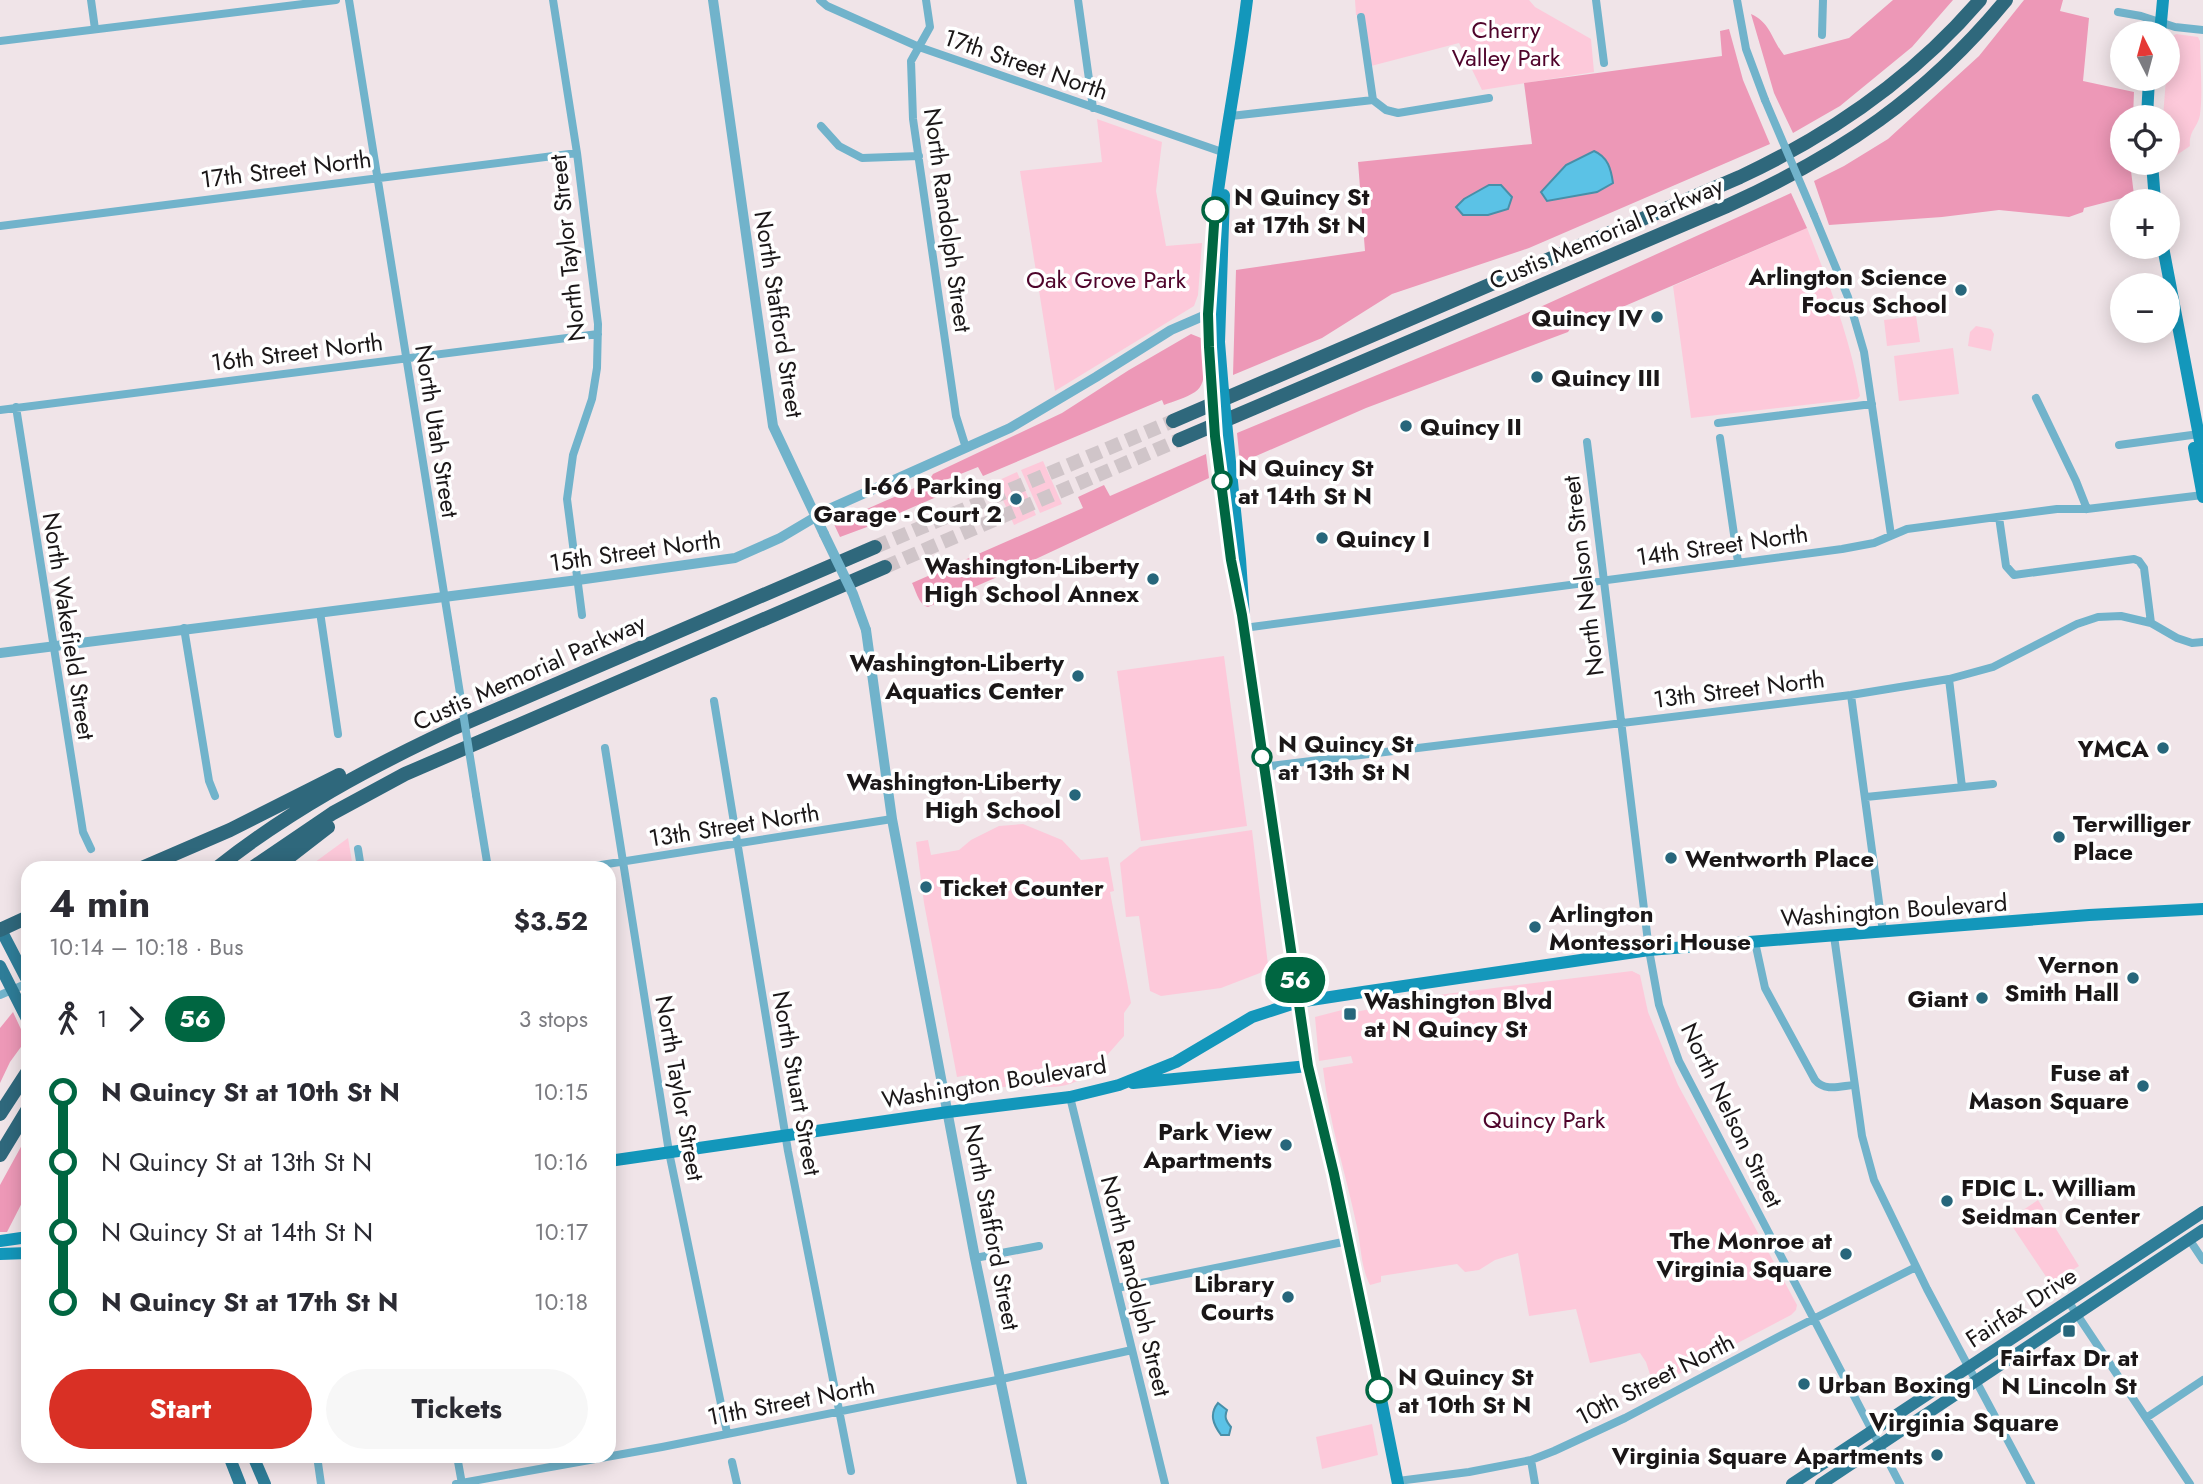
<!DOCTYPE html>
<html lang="en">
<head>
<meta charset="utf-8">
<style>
  body { margin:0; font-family:Jost,sans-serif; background:#f7f7f7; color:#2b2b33; height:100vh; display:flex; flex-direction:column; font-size:26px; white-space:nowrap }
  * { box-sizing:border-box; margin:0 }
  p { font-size:23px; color:#7c7c81 }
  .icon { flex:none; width:38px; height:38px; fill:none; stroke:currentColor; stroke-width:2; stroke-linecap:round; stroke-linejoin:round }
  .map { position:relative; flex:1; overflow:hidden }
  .side { position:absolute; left:21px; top:861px; width:595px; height:602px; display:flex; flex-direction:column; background:#fff; border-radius:21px; box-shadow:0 4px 18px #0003 }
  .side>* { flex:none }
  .badge { padding:0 14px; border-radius:23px; font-size:24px; line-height:46px }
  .needle { width:46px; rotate:354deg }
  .fabs { position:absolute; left:2110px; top:21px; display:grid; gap:14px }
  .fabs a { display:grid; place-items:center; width:70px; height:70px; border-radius:50%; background:#fff; box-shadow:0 4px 18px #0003; font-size:35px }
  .map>.badge { position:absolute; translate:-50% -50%; box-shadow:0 0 0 4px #fff }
  .legs { display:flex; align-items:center; gap:10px; height:77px; padding:0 28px; font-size:23px }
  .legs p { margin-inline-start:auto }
  .summary { display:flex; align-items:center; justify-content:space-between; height:119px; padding:0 28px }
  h1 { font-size:38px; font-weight:700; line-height:52px }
  .cta { display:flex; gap:14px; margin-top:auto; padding:14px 28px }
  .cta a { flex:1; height:80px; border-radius:42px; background:#d93025; color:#fff; font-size:28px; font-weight:700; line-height:80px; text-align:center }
  .cta a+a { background:#f7f7f7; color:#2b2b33 }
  ul { padding:0 28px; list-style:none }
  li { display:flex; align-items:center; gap:24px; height:70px; font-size:26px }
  li i { display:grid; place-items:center; width:10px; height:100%; margin:0 9px; background:currentColor }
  li i::after { content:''; width:18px; height:18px; margin:-9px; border:5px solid; border-radius:50%; background:#fff }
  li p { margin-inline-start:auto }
  li:first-child i { background:linear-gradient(#0000 50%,currentColor 0) }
  li:last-child i { background:linear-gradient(currentColor 50%,#0000 0) }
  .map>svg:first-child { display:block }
  .green { fill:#fdc9da }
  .forest { fill:#ed98b7 }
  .water { fill:#5bc2e6; stroke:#488fa8; stroke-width:2 }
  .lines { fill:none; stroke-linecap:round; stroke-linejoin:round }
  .motorway-tunnel { stroke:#d0c5c9; stroke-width:14; stroke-dasharray:14 7; stroke-linecap:butt }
  .minor { stroke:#71b3cb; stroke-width:8 }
  .tertiary { stroke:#71b3cb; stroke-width:10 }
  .secondary { stroke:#1397bb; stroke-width:12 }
  .primary { stroke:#2e7d98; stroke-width:12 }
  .motorway { stroke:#2f687c; stroke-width:14 }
  .minor-bridge { stroke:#71b3cb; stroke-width:8 }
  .tertiary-bridge { stroke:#71b3cb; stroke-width:10 }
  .secondary-bridge { stroke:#1397bb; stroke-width:12 }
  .line-1-casing { stroke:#fff; stroke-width:16 }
  .line-1 { stroke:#006641; stroke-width:10 }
  .stop-1-dot { fill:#fff; stroke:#006641; stroke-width:3.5 }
  .poi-dot { fill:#27667b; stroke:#fff; stroke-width:2.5 }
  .labels { text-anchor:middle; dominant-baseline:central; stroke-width:7; stroke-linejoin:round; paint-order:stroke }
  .park-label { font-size:24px; fill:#4f042b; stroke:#fff }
  .street-label { font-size:24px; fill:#1b1718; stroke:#fff }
  .stop-label { font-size:24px; font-weight:bold; fill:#1b1718; stroke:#fff; text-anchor:start }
  .poi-label { font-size:24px; font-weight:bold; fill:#1b1718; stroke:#fff; text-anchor:end }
  .neighbourhood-label { font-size:26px; font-weight:bold; fill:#1b1718; stroke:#fff }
</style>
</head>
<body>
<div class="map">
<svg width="2203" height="1484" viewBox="0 0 2203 1484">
  <rect width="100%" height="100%" fill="#f0e4e8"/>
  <path class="green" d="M1355,0H1529L1535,7L1591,39L1594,72L1482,90L1459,43L1371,66L1363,15H1356Z
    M2176,34L2198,37L2200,41C2200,64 2203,92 2200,115C2198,127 2188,132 2190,146L2168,161V117H2163L2166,79H2168V40Z
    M1097,119L1162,142L1156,191L1166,246L1202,243L1198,295L1194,306L1055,391L1020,171L1102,162Z
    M1807,228C1829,284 1850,337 1860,396L1857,399L1691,418L1673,286Z
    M1916,316L1920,342L1887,346L1884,320Z
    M1976,326L1991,329L1994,334L1991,351L1968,346L1970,332Z
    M1953,348L1959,394L1899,401L1894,356Z
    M1043,461L1062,504L1040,513L1021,470Z
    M1017,472L1036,515L1014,525L995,482Z
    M1224,656L1247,826L1141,841L1117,671Z
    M1023,824L1062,840L1081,860L1108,857L1114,891L1110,892L1131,1003L1124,1013V1036C1112,1049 1100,1065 1085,1076C1065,1092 1038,1086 1015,1086C1007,1086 1000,1088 992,1088L991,1084L980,1085L968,1075L957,1077L924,903L916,842L928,840L931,855L959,850L971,840L999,826Z
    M1252,830L1268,965L1260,973L1221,988L1161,996L1150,991L1139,916L1126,917L1120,863L1140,847Z
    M348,838L353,868H307Z
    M1632,971L1640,975L1648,1012L1678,1085L1797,1305L1796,1310L1791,1315L1654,1387L1646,1362L1640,1353L1590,1363L1576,1309L1529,1316L1518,1253L1495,1260L1479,1270L1465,1272L1457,1264L1381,1276V1282L1370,1285C1361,1268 1361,1246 1357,1227C1346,1174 1329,1123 1323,1068L1353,1063L1351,1056L1319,1061L1315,1017L1342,1010L1346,1014L1438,995Z
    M2038,1200L2079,1266L2051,1284L2008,1220Z
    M1372,1424L1378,1455L1322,1469L1316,1437Z"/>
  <path class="forest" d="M1893,0H1953L1912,47L1840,106L1793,133L1774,93L1751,14C1771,23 1771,39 1784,55L1849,38Z
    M2024,0H2063L2060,11L2089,18L2083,81L2134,92L2133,117H2123V163H2130L2134,195L2084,208L2083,212L2069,217L1999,210L1942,217L1829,225L1814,181L1844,166L1888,139L1979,56Z
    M1729,29L1743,80L1770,144L1529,248L1392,294L1322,338L1233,375L1236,270L1365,251L1358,162L1532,144L1524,83L1722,56L1720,31Z
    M1791,193L1807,228L1585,323L1576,320L1568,332L1366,408L1240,463L1237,433L1527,313Z
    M1191,334L1201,338C1203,352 1210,383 1195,392C1186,398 1174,401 1164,405L1162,400L983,476L978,467L943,481L948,492L867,527L840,537L834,524V520L839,517L860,512L928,482L933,474L1062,413L1129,370Z
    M1206,454L1209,478L995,578L928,607C919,605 916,591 912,583L1083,508L1078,497L1104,485L1110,496Z
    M13,1012L26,1040L10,1062L0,1083V1028Z
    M28,1134V1191L7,1232H0V1185Z"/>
  <path class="water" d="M1594,151C1608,157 1611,169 1613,183L1597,192L1547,201L1541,192L1566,165Z
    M1489,185H1501L1512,197L1508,209L1488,215H1463L1456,207L1464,199Z
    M1218,1403L1227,1410C1224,1417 1226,1421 1231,1427L1229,1435H1221C1213,1424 1209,1414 1218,1403Z"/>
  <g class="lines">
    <path class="motorway-tunnel" d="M875,547L1173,421
      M885,567L1179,440"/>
    <path class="minor" d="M91,0L95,29
      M349,0L456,668
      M553,0L577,153L598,324L597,368L592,399L573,455L567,499L582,615
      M820,0L827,6L919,47L1225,153
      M926,0L930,27L911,61L913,119L956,416L966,448
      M1078,0L1093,108
      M1596,0L1604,63
      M1737,0L1746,49L1765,100
      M2118,12L2141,16L2175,27L2203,30
      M1361,17L1373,100
      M1822,35L1823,0
      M0,41L336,0
      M1231,116L1373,100L1386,110L1398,113L1489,98
      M821,126L839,146L862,158L919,156
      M1814,215L1848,297L1864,352L1891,535
      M0,226L577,153
      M2123,303L2120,306L2123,323
      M2036,398L2076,481L2087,509
      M16,407L83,832L91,849
      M0,410L598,334
      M1718,423L1872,404
      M1720,438L1738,562
      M1587,442L1649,950L1659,1005L1679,1061L1900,1484
      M2119,445L2199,434
      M1999,517L2006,566L2014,575L2134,559L2139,561L2144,568L2151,623
      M320,612L338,734
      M184,628L209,781L215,796
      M1244,628L1842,549L1874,543L1907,529L2057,509H2087L2203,495
      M1949,679L1962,787
      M1851,695L1883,932
      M714,701L788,1151L851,1471
      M605,748L669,1152L727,1433
      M1263,767L1851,695L1949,679L1993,667L2077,624L2098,617L2121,616L2151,623L2177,638L2192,643L2203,642
      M476,795L488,868
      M1866,797L1993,784
      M358,849L361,868
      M582,868L892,819
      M1834,936L1862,1136L1874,1180L1927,1289L2031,1484
      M1755,942L1765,988L1815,1080C1825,1092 1841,1086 1854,1085
      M0,995L28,983
      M1070,1097L1165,1484
      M2189,1239L2203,1260
      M975,1258L1039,1246
      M1117,1288L1348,1241
      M2068,1301L2190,1484
      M2146,1418L2203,1380
      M317,1456L321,1484
      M457,1456L462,1484
      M1531,1460L1535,1484
      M732,1462L737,1484
      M1398,1481L1469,1472L1531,1460L1554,1451L1625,1418L1778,1337L1916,1267
      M456,1484L662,1447L1002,1379L1132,1350"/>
    <path class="tertiary" d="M713,0L773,426L824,534
      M866,630L892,819L975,1258L1022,1484
      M0,653L578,580L735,558L780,538L829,509L1010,428L1096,377L1171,330L1208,314"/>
    <path class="secondary" d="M2160,33L2163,0
      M2147,117L2149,79
      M2152,163L2155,201
      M2163,247L2203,457
      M1209,347C1203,230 1233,115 1247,0
      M1223,391L1219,342L1224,195
      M1215,436L1235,577
      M2194,448L2203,497
      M1231,472L1240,559L1246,646L1308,1066L1360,1294L1398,1484
      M1133,1083L1308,1066
      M609,1161L948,1112L1070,1097L1119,1085L1176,1062L1252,1017L1298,1002L1363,992L1649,950L2089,915L2203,909
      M0,1241L28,1237
      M0,1254L28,1253"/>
    <path class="primary" d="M0,928L28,982
      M0,966L28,1021
      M229,1456L240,1484
      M253,1456L265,1484
      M1792,1484L2203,1212
      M1821,1484L2203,1230"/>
    <path class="motorway" d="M1173,421L1740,177C1832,134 1913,78 1980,0
      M1179,440L1727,206C1840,155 1927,96 2006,0
      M142,868L230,830L339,775
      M217,868C290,810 370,767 454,728L875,547
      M252,868L333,813L405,774L885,567
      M275,868L328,827
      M0,930L28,917
      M0,1114L28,1071
      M0,1155L28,1109"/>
    <path class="minor-bridge" d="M1765,100L1814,215
      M456,668L476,795"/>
    <path class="tertiary-bridge" d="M824,534L853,594L866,630"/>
    <path class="secondary-bridge" d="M1209,347L1215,436
      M1223,391L1231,472"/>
  </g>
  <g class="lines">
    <defs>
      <path id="line-1" d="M1215,210L1208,314L1209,347L1215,436L1231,560L1242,615L1308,1066L1334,1174L1379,1390"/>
    </defs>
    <use href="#line-1" class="line-1-casing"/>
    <use href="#line-1" class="line-1"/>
  </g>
  <g class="stop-1-dot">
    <circle cx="1215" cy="210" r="12"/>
    <circle cx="1222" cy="481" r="9"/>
    <circle cx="1262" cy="757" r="9"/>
    <circle cx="1379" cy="1390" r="12"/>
  </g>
  <g class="poi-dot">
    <circle cx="1961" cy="290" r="7"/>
    <circle cx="1657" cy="317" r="7"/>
    <circle cx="1537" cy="377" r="7"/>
    <circle cx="1406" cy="426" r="7"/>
    <circle cx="1016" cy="499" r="7"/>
    <circle cx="1322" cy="538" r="7"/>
    <circle cx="1153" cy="579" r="7"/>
    <circle cx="1078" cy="676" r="7"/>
    <circle cx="2163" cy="748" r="7"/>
    <circle cx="1075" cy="795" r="7"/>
    <circle cx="2059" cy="837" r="7"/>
    <circle cx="1671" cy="858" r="7"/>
    <circle cx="926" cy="887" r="7"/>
    <circle cx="1535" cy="927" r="7"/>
    <circle cx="2133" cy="978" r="7"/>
    <circle cx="1982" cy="998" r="7"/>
    <rect x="1343" y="1007" width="14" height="14" rx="3.5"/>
    <circle cx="2143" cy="1086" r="7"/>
    <circle cx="1286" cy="1145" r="7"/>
    <circle cx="1947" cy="1201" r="7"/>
    <circle cx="1846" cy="1254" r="7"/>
    <circle cx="1288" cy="1297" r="7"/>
    <rect x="2062" y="1324" width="14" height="14" rx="3.5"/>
    <circle cx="1804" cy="1384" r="7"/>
    <circle cx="1937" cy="1455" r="7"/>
  </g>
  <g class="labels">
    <g class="park-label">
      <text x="1506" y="29">Cherry<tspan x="1506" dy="28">Valley Park</tspan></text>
      <text x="1106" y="279">Oak Grove Park</text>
      <text x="1544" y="1119">Quincy Park</text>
    </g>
    <g class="street-label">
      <text transform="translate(1026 64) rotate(19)">17th Street North</text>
      <text transform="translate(286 169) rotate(-7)">17th Street North</text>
      <text transform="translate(948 220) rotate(82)">North Randolph Street</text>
      <text transform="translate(1606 233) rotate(-23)">Custis Memorial Parkway</text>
      <text transform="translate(567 248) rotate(-96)">North Taylor Street</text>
      <text transform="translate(779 314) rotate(81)">North Stafford Street</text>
      <text transform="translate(297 352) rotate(-7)">16th Street North</text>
      <text transform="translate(437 431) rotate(81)">North Utah Street</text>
      <text transform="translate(1722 545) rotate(-8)">14th Street North</text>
      <text transform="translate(635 551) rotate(-8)">15th Street North</text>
      <text transform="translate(1583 576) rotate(-97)">North Nelson Street</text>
      <text transform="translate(69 626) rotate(81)">North Wakefield Street</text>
      <text transform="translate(529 672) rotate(-24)">Custis Memorial Parkway</text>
      <text transform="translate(1739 689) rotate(-7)">13th Street North</text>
      <text transform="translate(734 825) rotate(-9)">13th Street North</text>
      <text transform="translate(1894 910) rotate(-4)">Washington Boulevard</text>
      <text transform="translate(994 1082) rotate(-9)">Washington Boulevard</text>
      <text transform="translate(797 1083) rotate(80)">North Stuart Street</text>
      <text transform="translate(680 1088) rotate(80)">North Taylor Street</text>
      <text transform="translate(1732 1115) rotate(64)">North Nelson Street</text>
      <text transform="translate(992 1227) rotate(79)">North Stafford Street</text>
      <text transform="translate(1136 1286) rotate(76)">North Randolph Street</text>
      <text transform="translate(2021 1307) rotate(-33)">Fairfax Drive</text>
      <text transform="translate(1655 1379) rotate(-27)">10th Street North</text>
      <text transform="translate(791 1401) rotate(-11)">11th Street North</text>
    </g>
    <g class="stop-label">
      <text x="1234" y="196">N Quincy St<tspan x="1234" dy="28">at 17th St N</tspan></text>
      <text x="1238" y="467">N Quincy St<tspan x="1238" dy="28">at 14th St N</tspan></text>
      <text x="1278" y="743">N Quincy St<tspan x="1278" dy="28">at 13th St N</tspan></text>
      <text x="1398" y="1376">N Quincy St<tspan x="1398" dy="28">at 10th St N</tspan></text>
    </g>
    <g class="poi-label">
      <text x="1947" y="276">Arlington Science<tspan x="1947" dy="28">Focus School</tspan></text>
      <text x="1643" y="317">Quincy IV</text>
      <text x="1551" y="377" text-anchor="start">Quincy III</text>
      <text x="1420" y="426" text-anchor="start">Quincy II</text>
      <text x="1002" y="485">I-66 Parking<tspan x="1002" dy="28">Garage - Court 2</tspan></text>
      <text x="1336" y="538" text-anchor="start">Quincy I</text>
      <text x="1139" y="565">Washington-Liberty<tspan x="1139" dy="28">High School Annex</tspan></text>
      <text x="1064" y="662">Washington-Liberty<tspan x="1064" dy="28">Aquatics Center</tspan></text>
      <text x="2149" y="748">YMCA</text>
      <text x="1061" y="781">Washington-Liberty<tspan x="1061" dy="28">High School</tspan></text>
      <text x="2073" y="823" text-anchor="start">Terwilliger<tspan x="2073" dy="28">Place</tspan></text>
      <text x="1685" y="858" text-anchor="start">Wentworth Place</text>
      <text x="940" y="887" text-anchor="start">Ticket Counter</text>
      <text x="1549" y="913" text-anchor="start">Arlington<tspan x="1549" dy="28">Montessori House</tspan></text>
      <text x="2119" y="964">Vernon<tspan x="2119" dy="28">Smith Hall</tspan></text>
      <text x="1968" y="998">Giant</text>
      <text x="1364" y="1000" text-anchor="start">Washington Blvd<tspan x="1364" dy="28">at N Quincy St</tspan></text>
      <text x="2129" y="1072">Fuse at<tspan x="2129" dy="28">Mason Square</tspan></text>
      <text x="1272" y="1131">Park View<tspan x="1272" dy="28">Apartments</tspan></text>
      <text x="1961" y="1187" text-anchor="start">FDIC L. William<tspan x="1961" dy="28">Seidman Center</tspan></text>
      <text x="1832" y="1240">The Monroe at<tspan x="1832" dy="28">Virginia Square</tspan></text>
      <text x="1274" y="1283">Library<tspan x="1274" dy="28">Courts</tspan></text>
      <text x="2069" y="1357" text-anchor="middle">Fairfax Dr at<tspan x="2069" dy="28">N Lincoln St</tspan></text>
      <text x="1818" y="1384" text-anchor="start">Urban Boxing</text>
      <text x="1923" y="1455">Virginia Square Apartments</text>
    </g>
    <g class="neighbourhood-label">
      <text x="1964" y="1422">Virginia Square</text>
    </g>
  </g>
</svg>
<div class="fabs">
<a><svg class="needle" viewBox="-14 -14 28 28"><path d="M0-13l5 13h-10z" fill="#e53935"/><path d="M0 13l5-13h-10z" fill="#7c7c81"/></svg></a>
<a><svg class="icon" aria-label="locate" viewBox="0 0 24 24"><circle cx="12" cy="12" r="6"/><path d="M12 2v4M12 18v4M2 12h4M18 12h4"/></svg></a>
<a>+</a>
<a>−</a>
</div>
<b class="badge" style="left:1295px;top:980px;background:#006641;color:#fff">56</b>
<section class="side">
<div class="summary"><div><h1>4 min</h1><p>10:14 – 10:18 · Bus</p></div><b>$3.52</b></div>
<div class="legs"><svg class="icon" aria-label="walk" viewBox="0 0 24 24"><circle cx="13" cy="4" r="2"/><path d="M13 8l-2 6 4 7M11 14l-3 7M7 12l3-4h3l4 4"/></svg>1<svg class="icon" aria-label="forward" viewBox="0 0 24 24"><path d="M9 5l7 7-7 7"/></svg><b class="badge" style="background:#006641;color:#fff">56</b><p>3 stops</p></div>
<ul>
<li><i style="color:#006641"></i><b>N Quincy St at 10th St N</b><p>10:15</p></li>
<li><i style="color:#006641"></i><span>N Quincy St at 13th St N</span><p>10:16</p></li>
<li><i style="color:#006641"></i><span>N Quincy St at 14th St N</span><p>10:17</p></li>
<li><i style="color:#006641"></i><b>N Quincy St at 17th St N</b><p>10:18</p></li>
</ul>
<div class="cta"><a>Start</a><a>Tickets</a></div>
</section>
</div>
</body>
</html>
